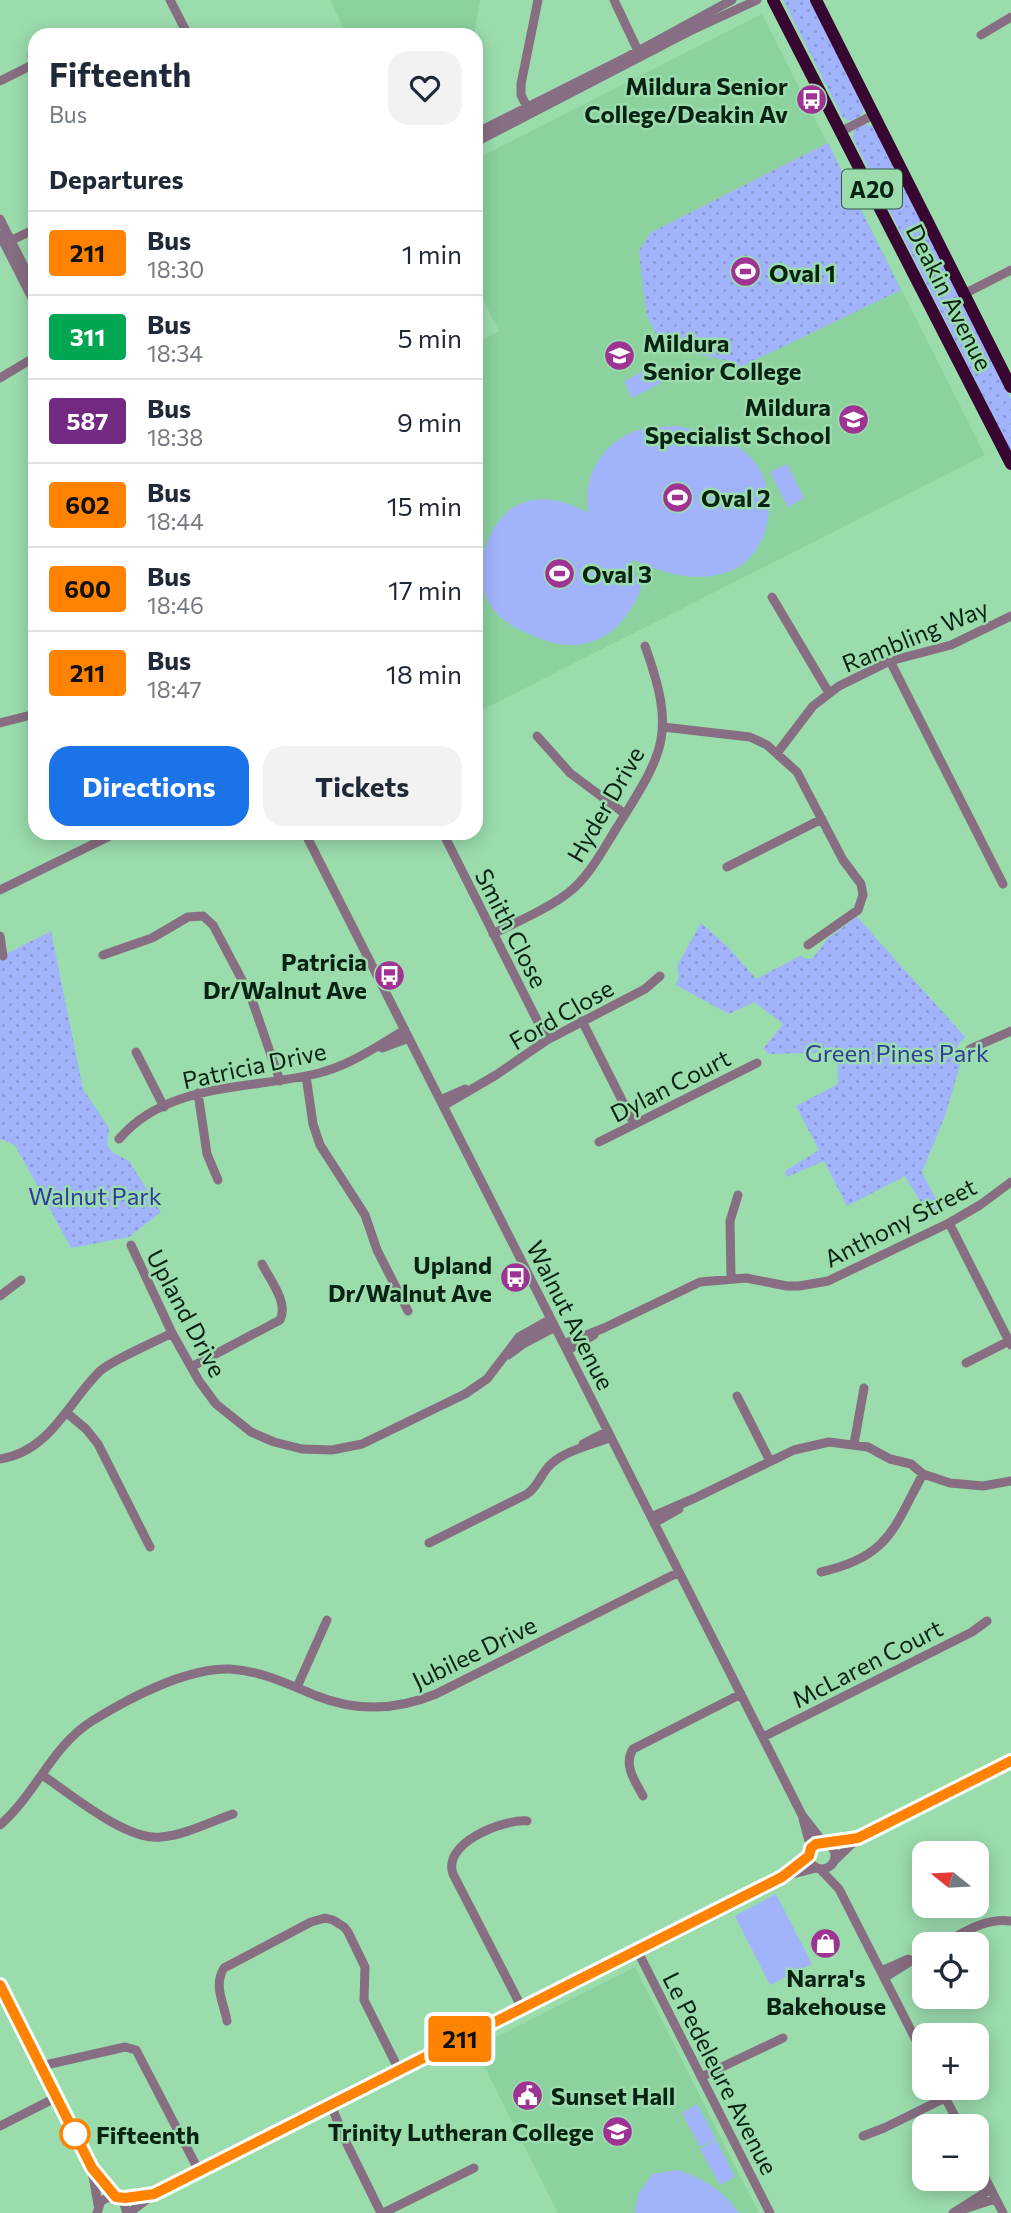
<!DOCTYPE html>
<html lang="en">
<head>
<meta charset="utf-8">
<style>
  body { margin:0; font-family:Commissioner,sans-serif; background:#f2f2f3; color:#1f2937; height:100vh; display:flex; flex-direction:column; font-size:26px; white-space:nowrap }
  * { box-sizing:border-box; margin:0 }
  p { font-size:23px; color:#747a83 }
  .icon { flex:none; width:38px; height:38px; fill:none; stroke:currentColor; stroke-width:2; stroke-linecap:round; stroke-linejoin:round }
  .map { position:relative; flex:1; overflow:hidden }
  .panel { position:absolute; left:28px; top:28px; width:455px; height:812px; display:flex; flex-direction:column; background:#fff; border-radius:21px; box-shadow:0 4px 18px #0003 }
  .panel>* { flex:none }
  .badge { padding:0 14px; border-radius:5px; font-size:24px; line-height:46px }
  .needle { width:46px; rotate:288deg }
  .buttons { position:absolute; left:912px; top:1841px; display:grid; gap:14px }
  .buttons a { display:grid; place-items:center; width:77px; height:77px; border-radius:14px; background:#fff; box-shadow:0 4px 18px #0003; font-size:35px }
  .map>.badge { position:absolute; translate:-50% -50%; box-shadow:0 0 0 4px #fff }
  h2 { padding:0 21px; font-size:26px; line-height:63px }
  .round { display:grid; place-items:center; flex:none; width:74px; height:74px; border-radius:21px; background:#f2f2f3 }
  .head { display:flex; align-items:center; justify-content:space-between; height:119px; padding:0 21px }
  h1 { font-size:33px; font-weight:700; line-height:52px }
  .primary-button { display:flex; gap:14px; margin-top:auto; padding:14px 21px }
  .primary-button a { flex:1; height:80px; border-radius:21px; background:#1a73e8; color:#fff; font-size:28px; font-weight:700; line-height:80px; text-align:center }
  .primary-button a+a { background:#f2f2f3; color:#1f2937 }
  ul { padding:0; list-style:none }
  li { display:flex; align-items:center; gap:21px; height:84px; padding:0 21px; border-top:2px solid #e0e1e3 }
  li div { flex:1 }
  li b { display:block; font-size:26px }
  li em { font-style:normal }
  li .badge { min-width:77px; font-weight:700; text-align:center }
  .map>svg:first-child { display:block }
  .built { fill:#8bd29f }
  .green { fill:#a1b4fb }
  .park { fill:url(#park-dots) }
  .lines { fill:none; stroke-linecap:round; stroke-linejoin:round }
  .minor { stroke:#876e82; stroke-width:9 }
  .highway { stroke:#370732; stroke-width:12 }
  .line-casing { stroke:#fff; stroke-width:16 }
  .line { stroke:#ff8200; stroke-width:10 }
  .stop-dot { fill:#fff; stroke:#ff8200; stroke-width:3.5 }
  .labels { text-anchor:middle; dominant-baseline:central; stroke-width:5; stroke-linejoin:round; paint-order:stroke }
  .shield { fill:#9bdcad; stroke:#345a40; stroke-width:2 }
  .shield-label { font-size:23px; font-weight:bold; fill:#082312 }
  .poi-label { font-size:24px; font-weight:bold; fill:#082312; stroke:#9bdcad; text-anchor:end }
  .street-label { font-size:24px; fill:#082312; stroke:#9bdcad }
  .park-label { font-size:24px; fill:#313c9b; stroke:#9bdcad }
  .stop-label { font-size:24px; font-weight:bold; fill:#082312; stroke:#9bdcad; text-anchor:start }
</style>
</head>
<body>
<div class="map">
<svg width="1011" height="2213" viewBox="0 0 1011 2213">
  <defs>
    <pattern id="park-dots" width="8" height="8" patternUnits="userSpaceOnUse" patternTransform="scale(1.75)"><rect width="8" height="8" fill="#a1b4fb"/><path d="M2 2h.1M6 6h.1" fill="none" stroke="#899ad6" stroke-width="1.8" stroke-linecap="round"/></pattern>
  </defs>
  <rect width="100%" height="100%" fill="#9bdcad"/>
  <path class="built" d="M330,0H480L474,35H347Z
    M762,14L985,455L476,713V343L499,331L476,286V159Z
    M635,1967L759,2213H558L475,2048Z"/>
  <path class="green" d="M657,364L666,380L632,398L624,381Z
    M677,426C701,431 727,437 746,453C782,483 775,553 730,571C697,584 662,573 631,559L641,589C619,643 577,659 525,632C506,623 491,613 484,592C478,577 480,560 486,545C505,494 545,489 589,513C581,481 601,444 633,432C647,427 662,427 677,426Z
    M787,464L804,498L788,507L770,472Z
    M776,1894L812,1964L770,1985L735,1916Z
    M697,2104L716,2139L700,2147L682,2113Z
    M716,2140L735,2177L720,2185L700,2149Z
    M677,2170C704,2179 722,2189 739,2213H635L638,2194L653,2174Z"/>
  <path class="park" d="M783,0H810L864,107L861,116L850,121L843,118Z
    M864,124L874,127L1011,399V451L853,138L854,130Z
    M828,143L901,290L738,368L730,361L663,347L647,316L642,279L639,251L650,233Z
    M857,917L965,1037L958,1045V1052L962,1059L945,1116L922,1172L943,1213L931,1219L905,1176L847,1206L824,1161L787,1177L785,1171L819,1150L796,1106L838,1084L837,1052L770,1054L763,1049L783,1024L754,1002L729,1014L676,985L679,977L677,966L701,923L728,947L756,979L800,956L808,959L813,958L827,939Z
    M51,931L83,1089L109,1128L107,1146L114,1153L129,1161L161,1212L129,1237L71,1248L15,1145L0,1139V957Z"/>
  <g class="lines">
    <path class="minor" d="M170,0L188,35
      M614,0L640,55
      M981,35L1011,17
      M35,44L32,56L35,64
      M0,81L34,64
      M530,113L521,95V84L538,0
      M842,131L873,115
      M476,133L629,56L732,0
      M476,142L690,31L757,0
      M0,219L35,288
      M0,235L35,304
      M8,242L35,229
      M964,294L1011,270
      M0,378L35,357
      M772,597L829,693
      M890,661L1003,884
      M0,723L35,714
      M663,727L750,737L767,745L797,772L843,860L861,884L863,895L858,910L808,945
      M537,736L570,773L625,814
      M778,752L813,706L839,686L890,661L951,645L1011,616
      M305,833L802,1815L823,1842
      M443,833L547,1040
      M727,867L822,819
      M0,890L116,833
      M493,934C518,921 546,910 568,893C589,877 602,851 616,829C664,752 677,735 645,646
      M0,936L3,956
      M103,955L152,938L188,917L203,916L213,925L251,997L280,1081
      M582,1021L634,1124
      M382,1048L409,1038
      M970,1049L1011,1031
      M136,1052L164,1107
      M306,1076L313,1124L320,1145L365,1215L377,1250L408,1311
      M198,1093L207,1154L218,1180
      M440,1100L465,1089
      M443,1106L496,1075L547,1040L645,989L660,976
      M119,1139C168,1081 252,1090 319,1073C351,1065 377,1046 405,1030
      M599,1142L757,1063
      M949,1223L1011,1345
      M131,1245L172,1333L199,1381L216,1404L251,1432L274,1442L302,1449L332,1450L362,1444L465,1394L487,1379L519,1337L551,1319
      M731,1278L730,1221L738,1195
      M0,1296L21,1280
      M564,1344L604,1328L700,1282L746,1278L787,1286H799L828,1281L949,1223L980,1205L1011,1182
      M567,1351L594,1335
      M508,1355L523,1344L555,1327
      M966,1363L1009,1341
      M191,1367L280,1320C289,1303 270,1280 262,1264
      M737,1396L770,1461
      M67,1413L86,1429L98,1444L150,1547
      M583,1444L608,1431
      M854,1444L864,1388
      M0,1459C50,1452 68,1402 100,1371C112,1360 155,1342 172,1333
      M651,1517L695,1498L794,1450L829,1442L868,1447L890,1459L911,1464L923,1474L950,1483L983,1486L1011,1481
      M654,1523L679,1509
      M429,1543L527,1494C538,1487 541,1473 551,1464C566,1450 592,1445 611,1437
      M821,1572C889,1557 893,1529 923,1474
      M297,1687L327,1620
      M763,1737L972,1632L987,1621
      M42,1775C71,1794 126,1841 161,1837C185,1835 210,1822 233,1814
      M643,1796C635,1781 623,1765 633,1749L741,1694
      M803,1819L811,1848
      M0,1825C36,1794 51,1747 92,1721C129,1698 186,1668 230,1669C262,1671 288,1684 317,1696C357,1712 397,1710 436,1694L679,1572
      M809 1856a13 13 0 1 1 26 0a13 13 0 1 1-26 0Z
      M827,1843L856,1838
      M835,1860L858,1838L1011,1761
      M820,1869L839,1889L924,2056
      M788,1875L817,1868
      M942,1944C963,1933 986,1917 1011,1921
      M637,1950L770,2213
      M881,1971L908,1959
      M884,1978L924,1953
      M0,1985L92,2168L116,2197
      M522,2008L453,1874C442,1843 503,1819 527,1821
      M227,2021C224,2003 213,1986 224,1968L311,1922L325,1918L333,1920L344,1927L348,1932L365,1967L364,2000L399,2070
      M41,2066L125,2047L136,2050L199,2171
      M701,2077L783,2038
      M940,2088L960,2126
      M331,2105L346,2142L381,2213
      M0,2126L57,2097
      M863,2136L884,2128L945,2098
      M976,2160L1003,2213
      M92,2170L98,2205
      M119,2198L152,2194
      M961,2210L995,2199
      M97,2213L101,2201L112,2196L123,2201L127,2213
      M129,2213L154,2194L782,1876L809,1856
      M383,2213L474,2168
      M953,2213L991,2189"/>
    <path class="highway" d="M773,0L1011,464
      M816,0L1011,387"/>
  </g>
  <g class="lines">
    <defs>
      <path id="line" d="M0,1985L92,2168L116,2197L125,2198L154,2194L782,1877L809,1856L811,1848L816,1844L858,1838L1011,1761"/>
    </defs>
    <use href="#line" class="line-casing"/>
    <use href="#line" class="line"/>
  </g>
  <defs>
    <symbol id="bus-disc" viewBox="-11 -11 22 22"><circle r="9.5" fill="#9f3393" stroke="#9bdcad"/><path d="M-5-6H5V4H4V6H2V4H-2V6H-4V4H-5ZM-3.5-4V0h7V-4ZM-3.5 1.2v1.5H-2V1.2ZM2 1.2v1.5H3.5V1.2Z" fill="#fff"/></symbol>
    <symbol id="stadium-disc" viewBox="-11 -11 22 22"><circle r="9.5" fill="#9f3393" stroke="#9bdcad"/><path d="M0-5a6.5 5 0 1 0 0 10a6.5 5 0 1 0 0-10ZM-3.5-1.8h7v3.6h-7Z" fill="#fff"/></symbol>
    <symbol id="school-disc" viewBox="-11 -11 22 22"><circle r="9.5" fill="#9f3393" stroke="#9bdcad"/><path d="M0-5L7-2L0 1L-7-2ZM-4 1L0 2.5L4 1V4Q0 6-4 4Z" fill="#fff"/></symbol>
    <symbol id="shop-disc" viewBox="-11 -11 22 22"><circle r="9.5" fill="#9f3393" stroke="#9bdcad"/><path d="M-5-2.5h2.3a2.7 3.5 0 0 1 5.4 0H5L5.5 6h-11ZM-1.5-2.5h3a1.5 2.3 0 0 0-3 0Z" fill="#fff"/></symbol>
    <symbol id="civic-disc" viewBox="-11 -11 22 22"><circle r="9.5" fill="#9f3393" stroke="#9bdcad"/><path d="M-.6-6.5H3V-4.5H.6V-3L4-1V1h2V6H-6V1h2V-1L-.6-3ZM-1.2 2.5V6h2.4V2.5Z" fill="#fff"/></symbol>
  </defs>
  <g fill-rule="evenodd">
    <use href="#bus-disc" x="794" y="82" width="35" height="35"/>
    <use href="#stadium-disc" x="728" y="254" width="35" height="35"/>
    <use href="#school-disc" x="602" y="338" width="35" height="35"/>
    <use href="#school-disc" x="836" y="402" width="35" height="35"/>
    <use href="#stadium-disc" x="660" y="480" width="35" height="35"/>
    <use href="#stadium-disc" x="542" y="556" width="35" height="35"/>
    <use href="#bus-disc" x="372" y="958" width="35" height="35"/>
    <use href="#bus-disc" x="498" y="1260" width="35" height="35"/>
    <use href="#shop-disc" x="808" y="1926" width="35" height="35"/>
    <use href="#civic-disc" x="510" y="2078" width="35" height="35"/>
    <use href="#school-disc" x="600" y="2114" width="35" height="35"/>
  </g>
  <circle class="stop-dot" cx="75" cy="2134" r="14"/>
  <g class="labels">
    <rect class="shield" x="842" y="169.5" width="60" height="39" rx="5"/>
    <g class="shield-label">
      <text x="872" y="189">A20</text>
    </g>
    <g class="poi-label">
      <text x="788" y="85">Mildura Senior<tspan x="788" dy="28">College/Deakin Av</tspan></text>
      <text x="769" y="272" text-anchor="start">Oval 1</text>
      <text x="643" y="342" text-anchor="start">Mildura<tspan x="643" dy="28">Senior College</tspan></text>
      <text x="831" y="406">Mildura<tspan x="831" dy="28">Specialist School</tspan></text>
      <text x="701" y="497" text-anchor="start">Oval 2</text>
      <text x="582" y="573" text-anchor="start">Oval 3</text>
      <text x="367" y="961">Patricia<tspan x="367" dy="28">Dr/Walnut Ave</tspan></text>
      <text x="492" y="1264">Upland<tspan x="492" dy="28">Dr/Walnut Ave</tspan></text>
      <text x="826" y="1977" text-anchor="middle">Narra's<tspan x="826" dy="28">Bakehouse</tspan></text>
      <text x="551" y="2095" text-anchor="start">Sunset Hall</text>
      <text x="594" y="2131">Trinity Lutheran College</text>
    </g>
    <g class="street-label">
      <text transform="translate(950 297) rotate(63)">Deakin Avenue</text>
      <text transform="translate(915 635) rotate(-22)">Rambling Way</text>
      <text transform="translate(605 804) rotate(-60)">Hyder Drive</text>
      <text transform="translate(512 928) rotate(63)">Smith Close</text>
      <text transform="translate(561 1014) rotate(-30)">Ford Close</text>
      <text transform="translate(254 1065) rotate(-12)">Patricia Drive</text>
      <text transform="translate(670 1085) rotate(-27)">Dylan Court</text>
      <text transform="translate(900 1222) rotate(-27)">Anthony Street</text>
      <text transform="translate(187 1313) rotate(62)">Upland Drive</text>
      <text transform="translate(571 1315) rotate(63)">Walnut Avenue</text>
      <text transform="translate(474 1652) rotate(-26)">Jubilee Drive</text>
      <text transform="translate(867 1663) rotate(-27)">McLaren Court</text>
      <text transform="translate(721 2073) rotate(63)">Le Pedeleure Avenue</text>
    </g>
    <g class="park-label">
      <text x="897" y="1052">Green Pines Park</text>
      <text x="95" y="1195">Walnut Park</text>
    </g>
    <g class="stop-label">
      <text x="96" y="2134">Fifteenth</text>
    </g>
  </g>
</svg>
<div class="buttons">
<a><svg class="needle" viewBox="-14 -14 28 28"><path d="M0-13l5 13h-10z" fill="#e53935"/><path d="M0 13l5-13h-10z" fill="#747a83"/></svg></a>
<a><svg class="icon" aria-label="locate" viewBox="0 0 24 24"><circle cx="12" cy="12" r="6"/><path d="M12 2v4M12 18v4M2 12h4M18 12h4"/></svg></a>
<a>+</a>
<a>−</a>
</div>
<b class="badge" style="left:460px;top:2039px;background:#ff8200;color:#111">211</b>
<section class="panel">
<div class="head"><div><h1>Fifteenth</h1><p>Bus</p></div><a class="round"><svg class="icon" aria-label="heart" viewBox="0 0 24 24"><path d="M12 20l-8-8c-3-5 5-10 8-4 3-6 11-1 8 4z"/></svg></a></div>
<h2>Departures</h2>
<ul>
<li><span class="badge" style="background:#ff8200;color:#111">211</span><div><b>Bus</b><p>18:30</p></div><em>1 min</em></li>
<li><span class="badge" style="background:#00a651;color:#fff">311</span><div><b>Bus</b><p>18:34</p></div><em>5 min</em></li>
<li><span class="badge" style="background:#732a82;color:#fff">587</span><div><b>Bus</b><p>18:38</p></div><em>9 min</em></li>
<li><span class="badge" style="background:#ff8200;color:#111">602</span><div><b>Bus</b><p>18:44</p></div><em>15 min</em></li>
<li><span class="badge" style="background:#ff8200;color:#111">600</span><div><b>Bus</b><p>18:46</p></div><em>17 min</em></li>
<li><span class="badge" style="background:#ff8200;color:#111">211</span><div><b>Bus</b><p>18:47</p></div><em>18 min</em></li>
</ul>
<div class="primary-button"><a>Directions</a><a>Tickets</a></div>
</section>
</div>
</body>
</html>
